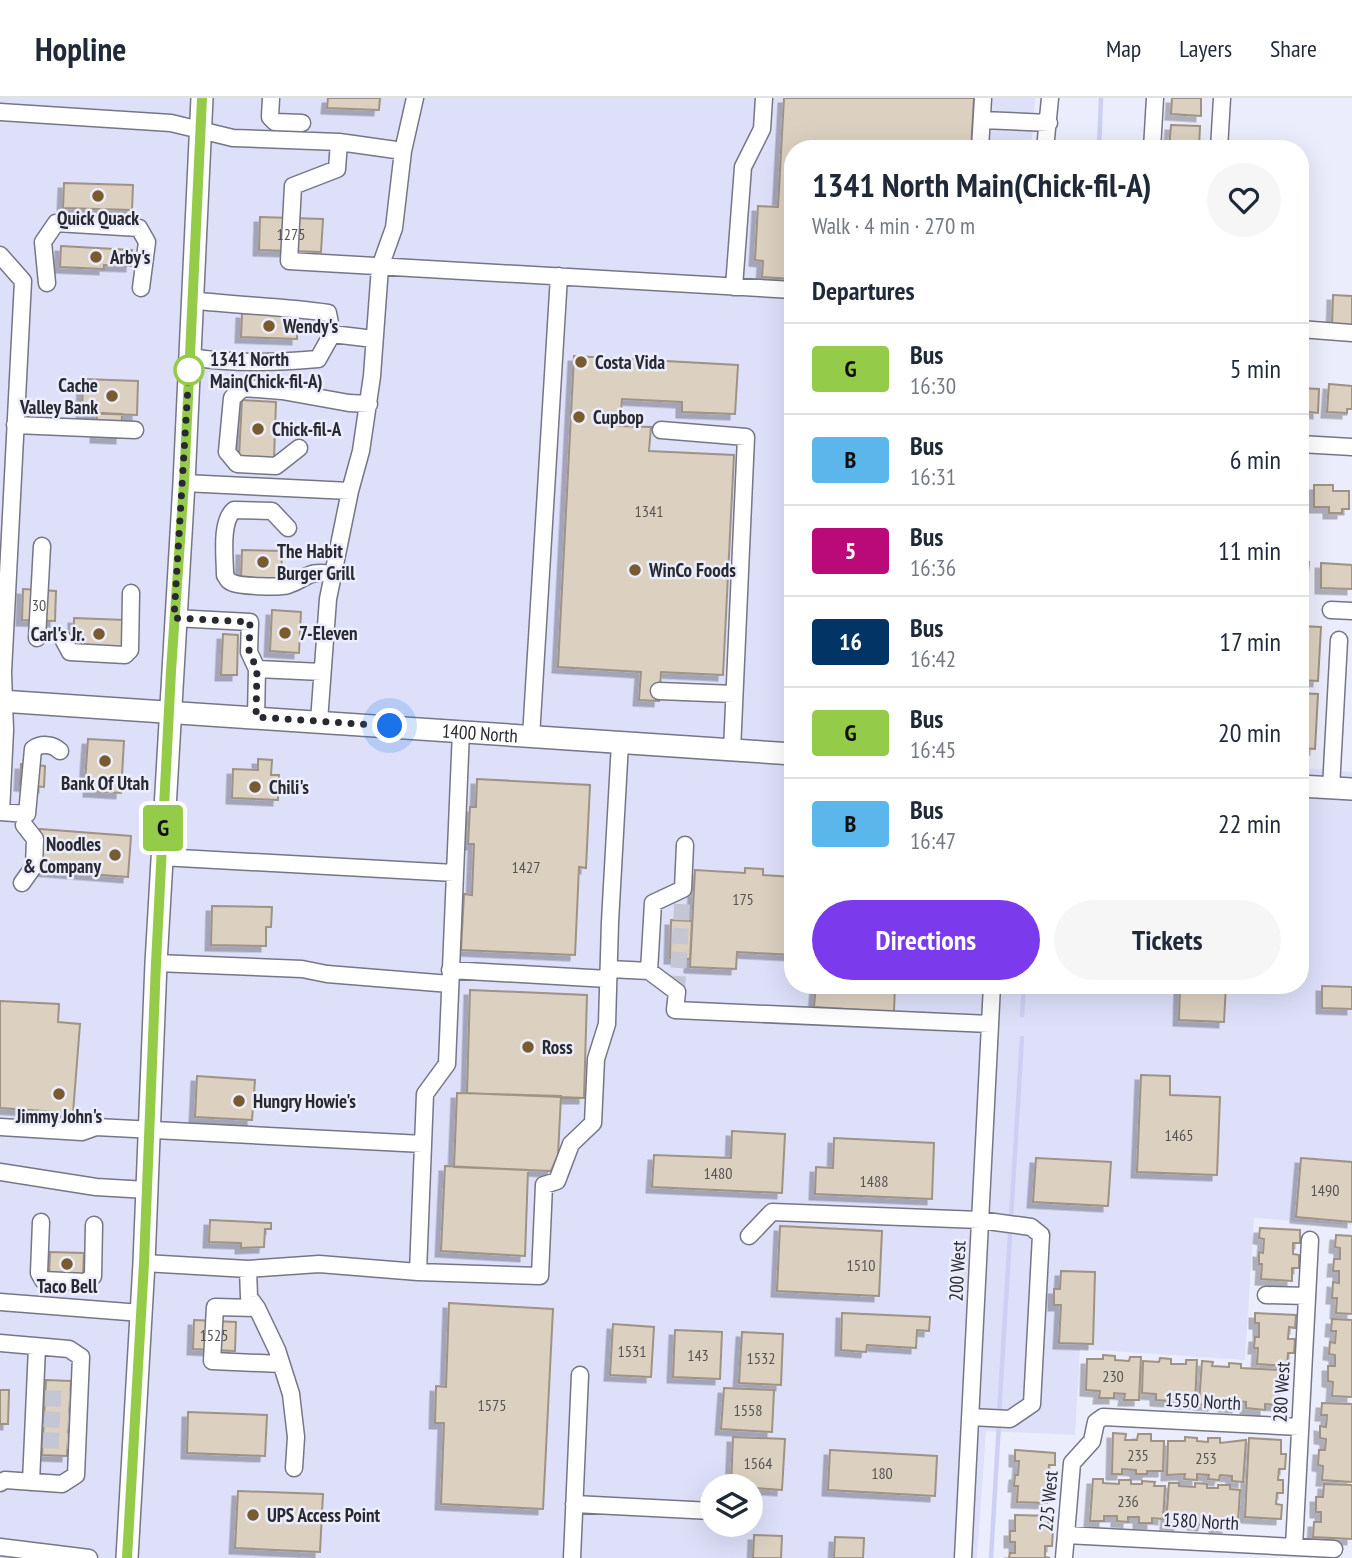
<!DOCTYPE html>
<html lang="en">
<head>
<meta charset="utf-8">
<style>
  body { margin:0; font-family:"PT Sans Narrow",sans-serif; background:#f6f6f7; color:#1f2937; height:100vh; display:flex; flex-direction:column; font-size:26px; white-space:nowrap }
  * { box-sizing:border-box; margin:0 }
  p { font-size:23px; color:#747a83 }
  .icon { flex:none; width:38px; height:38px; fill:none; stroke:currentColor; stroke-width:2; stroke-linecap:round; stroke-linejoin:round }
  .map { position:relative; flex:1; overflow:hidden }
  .drawer { position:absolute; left:784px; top:42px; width:525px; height:854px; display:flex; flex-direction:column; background:#fff; border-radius:28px; box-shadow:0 7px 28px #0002 }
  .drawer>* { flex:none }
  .badge { padding:0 14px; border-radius:5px; font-size:24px; line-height:46px }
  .buttons { position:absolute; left:700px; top:1376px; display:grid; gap:14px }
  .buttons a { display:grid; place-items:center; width:63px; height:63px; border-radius:50%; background:#fff; box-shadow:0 7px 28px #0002; font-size:35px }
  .you { position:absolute; width:35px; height:35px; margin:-18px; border:5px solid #fff; border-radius:50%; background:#1a73e8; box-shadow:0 0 0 10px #1a73e833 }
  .map>.badge { position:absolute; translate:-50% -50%; box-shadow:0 0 0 4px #fff }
  h2 { padding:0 28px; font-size:26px; line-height:63px }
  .round { display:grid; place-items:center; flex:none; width:74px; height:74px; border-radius:37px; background:#f6f6f7 }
  .summary { display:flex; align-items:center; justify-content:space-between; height:119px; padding:0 28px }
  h1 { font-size:33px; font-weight:700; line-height:52px }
  .action { display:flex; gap:14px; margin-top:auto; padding:14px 28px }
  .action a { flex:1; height:80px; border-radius:42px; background:#7c3aed; color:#fff; font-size:28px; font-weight:700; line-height:80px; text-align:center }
  .action a+a { background:#f6f6f7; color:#1f2937 }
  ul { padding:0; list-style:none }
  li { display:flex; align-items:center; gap:21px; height:91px; padding:0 28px; border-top:2px solid #e0e1e3 }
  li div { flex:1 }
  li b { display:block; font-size:26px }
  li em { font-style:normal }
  li .badge { min-width:77px; font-weight:700; text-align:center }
  header { display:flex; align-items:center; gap:42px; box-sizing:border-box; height:98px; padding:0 35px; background:#fff; border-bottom:2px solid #e0e1e3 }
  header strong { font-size:33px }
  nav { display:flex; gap:38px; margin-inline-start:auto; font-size:24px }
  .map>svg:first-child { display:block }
  .built { fill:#dee0fa; fill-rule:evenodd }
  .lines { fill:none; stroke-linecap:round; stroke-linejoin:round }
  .stream { stroke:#cdd0f2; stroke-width:4.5 }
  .building { fill:#dcd0c0; stroke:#9e9384; stroke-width:2; filter:url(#shadow) }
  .minor-tunnel { stroke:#c5c6d3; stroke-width:16; stroke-dasharray:16 8; stroke-linecap:butt }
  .minor-casing { stroke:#757686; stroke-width:19 }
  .major-casing { stroke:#757686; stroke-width:24 }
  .minor { stroke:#fff; stroke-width:16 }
  .major { stroke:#fff; stroke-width:21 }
  .line-casing { stroke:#fff; stroke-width:16 }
  .line { stroke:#94cb49; stroke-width:10 }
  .walk { stroke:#292a31; stroke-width:7; stroke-dasharray:0 12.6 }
  .poi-dot { fill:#785b2e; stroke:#ecedfc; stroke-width:2.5 }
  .stop-dot { fill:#fff; stroke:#94cb49; stroke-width:3.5 }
  .labels { text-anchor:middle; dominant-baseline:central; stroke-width:5; stroke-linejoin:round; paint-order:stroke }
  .number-label { font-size:16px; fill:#565455 }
  .poi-label { font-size:19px; font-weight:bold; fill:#292a31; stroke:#ecedfc; text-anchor:start }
  .stop-label { font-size:19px; font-weight:bold; fill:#292a31; stroke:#ecedfc; text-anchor:start }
  .street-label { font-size:19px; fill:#292a31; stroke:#ecedfc }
</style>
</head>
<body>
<header>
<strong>Hopline</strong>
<nav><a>Map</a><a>Layers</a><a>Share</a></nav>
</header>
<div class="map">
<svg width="1352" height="1460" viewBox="0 0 1352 1460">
  <defs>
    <filter id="shadow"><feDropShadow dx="-5.5" dy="5.5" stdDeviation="0" flood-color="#0004"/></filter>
  </defs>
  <rect width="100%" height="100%" fill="#ecedfc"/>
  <path class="built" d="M0,0H1035L1031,51H793V887H1300V670L1352,674V1127L1254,1120L1245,1262L1080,1251L1075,1337L986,1333L977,1460H0ZM712,1388H751V1426H712Z"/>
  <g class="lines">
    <path class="stream" d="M1099,51L1101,0
      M1022,917L1024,887
      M999,1317L1022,940
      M991,1460L999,1325"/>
  </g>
  <path class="building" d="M328,0H380L379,12L327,10Z
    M784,0H974L971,51H793V181L762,179L763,163L755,162L758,108L778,109Z
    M1172,0H1201V18L1171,16Z
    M1171,27L1200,28L1199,51H1169Z
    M64,85L133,87L132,112L63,110Z
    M260,119L323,121L321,154L259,152Z
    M61,148L132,152L131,168L104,167V171L60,169Z
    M1333,197L1352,198V230H1332Z
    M242,215L298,217L297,241L241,239Z
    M574,258L738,267L735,316L682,314V304L622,301L620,328L651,329L649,353L734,357L723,577L661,574L659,603L639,602L641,574L558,569Z
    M83,281L138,283L137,317L82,315Z
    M1329,286L1352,288V311H1347V315L1327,314Z
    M1300,290L1319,291L1318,315L1300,313Z
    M242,302L276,304L274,361L239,359Z
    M97,315L122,316L121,340L96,339Z
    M1314,387H1333V393H1349V411H1342V415H1329V409H1314Z
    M242,452L282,453L281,483L241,481Z
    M1300,464H1309L1307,487H1300Z
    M1321,465L1352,467V491L1321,490Z
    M23,491L56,493L55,523L22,522Z
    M272,512L301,514L299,555L270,553Z
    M74,520L125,522L124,552L73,550Z
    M1300,528L1321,529L1318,583L1300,582Z
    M223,536L238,537L237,577H221Z
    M1300,595L1318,596L1315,651L1300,650Z
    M88,641L124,643L121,695L89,693L90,684H85Z
    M258,661L272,662L271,677H279L278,702L232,700L233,671L258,672Z
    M21,666L45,668L44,689L20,687Z
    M477,681L590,687L586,770L579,769L575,857L461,852L464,796L472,797L474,746H468L470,709H476Z
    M40,731L131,738L128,779L37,772Z
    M745,770L763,771V777L793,779V857L737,854L736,871L690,869L695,772L745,775Z
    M1300,778H1305L1303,824H1300Z
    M212,808L272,809L271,829H266V848L211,847Z
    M671,822L692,823L690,861L670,860Z
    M816,887H895L894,914L814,909Z
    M1180,887H1226L1224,924L1179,922Z
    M1322,888L1352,889V911L1322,910Z
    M470,892L587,897L584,1000L467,995Z
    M0,903L59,906L58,924L80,926L73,1015L0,1010Z
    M1141,977L1170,978V997L1220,999L1217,1077L1137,1074Z
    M197,978L255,982L252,1022L195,1019Z
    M457,995L561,998L558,1057L551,1073L454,1069Z
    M732,1033L785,1036L782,1095L652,1089L654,1057L731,1060Z
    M834,1040L934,1045L932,1101L815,1096L816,1069L833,1070Z
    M1036,1060L1111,1064L1108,1108L1033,1104Z
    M1301,1060L1352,1064V1124L1296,1119Z
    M445,1068L528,1072L525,1158L441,1153Z
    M210,1122L271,1125V1131H265L264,1149L241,1150V1145L209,1144Z
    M780,1128L882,1133L879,1198L777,1193Z
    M1260,1130L1300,1132V1145H1293V1156L1299,1157V1170H1292V1183L1261,1181L1262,1166H1259V1154L1263,1155L1264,1141L1259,1140Z
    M1336,1137L1352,1138V1216L1336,1215L1337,1200H1332L1333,1184L1339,1185V1173H1333L1334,1161H1340V1150L1335,1149Z
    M50,1154L84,1155L83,1178L49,1177Z
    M1061,1173L1095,1174L1093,1246L1059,1245L1061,1207H1054V1191H1060Z
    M449,1205L553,1211L543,1411L441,1406L444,1325H435L436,1288L446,1289Z
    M842,1215L930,1219L929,1233L917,1232L916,1250L867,1247L866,1254L841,1252Z
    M1255,1215L1296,1217L1295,1230L1289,1229L1288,1241H1295L1294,1255H1288L1287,1268L1257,1266L1258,1250H1254L1255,1239H1259V1225H1255Z
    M1332,1221L1352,1222V1299L1332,1298L1333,1284L1328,1283V1268H1335V1257L1329,1256L1330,1244L1335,1245L1336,1233H1331Z
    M194,1222L236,1224L235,1253L193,1251Z
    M613,1226L654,1229L651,1279L610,1277Z
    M675,1232L722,1234L720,1281L673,1279Z
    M742,1234L783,1236L781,1287L739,1285Z
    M1103,1257L1115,1258V1262L1129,1263L1130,1259H1141L1139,1302H1124L1125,1296L1114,1295V1300H1099L1100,1293L1086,1292L1087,1261H1103Z
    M1160,1260L1171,1261V1266H1186V1262H1197L1195,1305H1181V1299L1171,1298L1170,1303L1156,1302V1296L1142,1295L1143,1263L1159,1264Z
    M1202,1263L1213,1264L1212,1268L1229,1269V1265L1241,1266V1270L1280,1272L1278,1307L1265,1306V1312L1246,1310V1304L1238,1303L1237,1309L1224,1308L1225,1302L1213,1301V1307L1199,1306Z
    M46,1282L71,1283L67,1358L42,1357Z
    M724,1290L774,1292L772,1334L721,1331Z
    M0,1292H9L8,1326H0Z
    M1322,1305L1352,1306V1384L1322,1382L1323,1368L1318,1367L1319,1352H1325L1326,1341L1320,1340V1328L1326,1329L1327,1317H1321Z
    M188,1314L267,1317L265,1358L187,1355Z
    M1113,1335L1126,1336L1125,1342H1137L1138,1336H1151V1343H1164L1163,1373H1147V1376H1136V1372L1122,1371V1376H1112Z
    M733,1339L785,1341L782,1392L731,1388Z
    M1185,1339L1197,1340V1343L1208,1344V1340H1220V1345L1246,1342L1243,1384L1232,1383V1378L1220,1377L1219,1382L1208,1381L1209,1377L1197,1376V1382L1184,1381L1185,1376L1167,1377L1168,1343H1185Z
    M1249,1340L1281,1342V1356H1286L1285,1371H1279L1278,1382H1283V1395H1277L1276,1406L1282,1407L1281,1421L1245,1419Z
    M830,1352L937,1358L935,1398L828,1392Z
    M1015,1352L1055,1355V1367H1049L1048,1379H1055L1054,1393L1047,1392V1405L1017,1404L1018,1388H1014L1015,1377H1018L1019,1363H1015Z
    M1093,1381H1103V1385L1119,1386V1382H1131V1386H1142V1383L1155,1384L1154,1388H1165L1163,1421L1152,1420V1425H1139V1419H1128V1424L1117,1423V1418H1104V1423H1090Z
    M1169,1385H1179V1388L1195,1389V1385L1207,1386V1390H1218V1387H1230V1391L1240,1392L1238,1424H1227V1429H1215V1422H1204L1203,1427L1193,1426V1421H1180L1179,1427L1166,1426Z
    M1324,1386L1352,1387V1441L1313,1439L1314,1424H1321V1414H1316V1399H1323Z
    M238,1393L323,1396L320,1454L235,1450Z
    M1015,1417L1049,1418L1048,1431H1053L1052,1448H1045V1459L1050,1460H1009L1010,1455H1015V1444H1010V1433H1015Z
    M754,1437L782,1438L781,1460H753Z
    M835,1439L864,1440L863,1460H834Z"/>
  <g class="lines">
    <path class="minor-tunnel" d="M677,894L683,791
      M45,1300L70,1301
      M44,1321L69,1323
      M43,1342L68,1343"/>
    <defs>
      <path id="minor" d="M271,0L270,19L275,24L302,25
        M0,14L171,25L233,40L339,44L403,53
        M982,22L1049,25
        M339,44L337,71L293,88L289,163L793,192
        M980,51L983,0
        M1045,51L1050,0
        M1152,51L1155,0
        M1219,51L1222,0
        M0,157L23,183L3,574L5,632L1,714
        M47,185L43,144L56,125L139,130L147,144L141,190
        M734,189L743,69L762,31L764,0
        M1300,231L1352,235
        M332,236L374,241
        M190,259C233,266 274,265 318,261L332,236L328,215C283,208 237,208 192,202
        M15,327L135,332
        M661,332L746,339L732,652
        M1300,346L1352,349
        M299,350L276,368L237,366L227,354L232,300L243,290L282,293L349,305L369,306
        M184,385L350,393
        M288,430L272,413L234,412C220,424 225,459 225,477C228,482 228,483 233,485C240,488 280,490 288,487C311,479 305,472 334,476
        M1331,512L1352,513
        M174,520L250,524L249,554L257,571L322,574
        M37,540L42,448
        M63,541L70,554L125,557L130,552L131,495
        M659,593L734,596
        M256,619L257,571
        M319,623L328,501L350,393L361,353L372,278L380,169L394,130L403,53L415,0
        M531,639L559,178
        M1331,690L1339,542
        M0,714L27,716L33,651C41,645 53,646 60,653
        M685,747L683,791L653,805L649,873L677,894L675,912L990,926
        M161,759L454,775
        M22,785L34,768L35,741L24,727
        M156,865L302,871L327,876L450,886
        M609,871L649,873
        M450,872L608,881
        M0,1029L82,1034L96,1029L423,1046
        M0,1074L96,1089L147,1092
        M41,1124L39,1175L43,1182L86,1184L93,1178L94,1127
        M749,1138L772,1114L980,1122L1031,1129L1041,1137L1032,1306L1010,1321L970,1319
        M144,1165L248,1171L319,1166L418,1174L425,996L447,966L461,633
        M248,1171L249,1199L257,1210L277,1252L291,1296L296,1339L294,1370
        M418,1174L540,1178L544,1087L557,1083L571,1046L593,1025L596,961L607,926L610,824L620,645
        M1266,1197L1307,1198
        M0,1204L141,1215
        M257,1210L215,1209L212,1263L281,1266
        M0,1245L69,1251L81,1259L76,1377L62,1386L5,1382L0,1385
        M31,1384L37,1249
        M574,1406L712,1413
        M1066,1437L1334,1451
        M0,1449L89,1460
        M1294,1449L1310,1142
        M572,1460L580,1277
        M963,1460L992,887
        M1064,1460L1072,1365L1092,1343L1096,1324L1103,1319L1300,1329"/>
      <g id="major">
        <path id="s1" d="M0,603L793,656"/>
        <path d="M1300,688L1352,691"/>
        <path d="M127,1460L144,1165L156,865L184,385L202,0"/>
      </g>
    </defs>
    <use href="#minor" class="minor-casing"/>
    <use href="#major" class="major-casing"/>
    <use href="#minor" class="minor"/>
    <use href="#major" class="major"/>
  </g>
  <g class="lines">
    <defs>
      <path id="line" d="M127,1460L144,1165L156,865L171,573L184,385L202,0"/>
    </defs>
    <use href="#line" class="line-casing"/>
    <use href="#line" class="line"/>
    <path class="walk" d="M189,272L174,520L250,524L249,554L257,571L256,619L390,628"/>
  </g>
  <g class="poi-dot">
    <circle cx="98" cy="98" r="7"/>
    <circle cx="96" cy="159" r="7"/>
    <circle cx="269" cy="228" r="7"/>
    <circle cx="581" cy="264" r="7"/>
    <circle cx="112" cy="298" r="7"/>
    <circle cx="579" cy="319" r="7"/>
    <circle cx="258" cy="331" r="7"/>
    <circle cx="263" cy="464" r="7"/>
    <circle cx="635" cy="472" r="7"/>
    <circle cx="285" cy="535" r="7"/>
    <circle cx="99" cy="536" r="7"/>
    <circle cx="105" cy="663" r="7"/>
    <circle cx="255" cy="689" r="7"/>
    <circle cx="115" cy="757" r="7"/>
    <circle cx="528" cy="949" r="7"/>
    <circle cx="59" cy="996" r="7"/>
    <circle cx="239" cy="1003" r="7"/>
    <circle cx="67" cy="1166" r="7"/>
    <circle cx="253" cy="1417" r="7"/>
  </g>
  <circle class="stop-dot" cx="189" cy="272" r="14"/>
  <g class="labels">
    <g class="number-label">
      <text x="291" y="136">1275</text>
      <text x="649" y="413">1341</text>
      <text x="39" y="507">30</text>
      <text x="526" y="769">1427</text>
      <text x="743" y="801">175</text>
      <text x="1179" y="1037">1465</text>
      <text x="718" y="1075">1480</text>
      <text x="874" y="1083">1488</text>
      <text x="1325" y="1092">1490</text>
      <text x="861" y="1167">1510</text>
      <text x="214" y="1237">1525</text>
      <text x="632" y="1253">1531</text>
      <text x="698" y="1257">143</text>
      <text x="761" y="1260">1532</text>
      <text x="1113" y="1278">230</text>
      <text x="492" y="1307">1575</text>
      <text x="748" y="1312">1558</text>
      <text x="1138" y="1357">235</text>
      <text x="1206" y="1360">253</text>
      <text x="758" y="1365">1564</text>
      <text x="882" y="1375">180</text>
      <text x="1128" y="1403">236</text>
    </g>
    <g class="poi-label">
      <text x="98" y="120" text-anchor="middle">Quick Quack</text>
      <text x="110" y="159">Arby's</text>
      <text x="283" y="228">Wendy's</text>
      <text x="595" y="264">Costa Vida</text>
      <text x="98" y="287" text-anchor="end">Cache<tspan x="98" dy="22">Valley Bank</tspan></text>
      <text x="593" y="319">Cupbop</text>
      <text x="272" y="331">Chick-fil-A</text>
      <text x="277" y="453">The Habit<tspan x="277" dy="22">Burger Grill</tspan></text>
      <text x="649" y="472">WinCo Foods</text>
      <text x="299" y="535">7-Eleven</text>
      <text x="85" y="536" text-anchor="end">Carl's Jr.</text>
      <text x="105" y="685" text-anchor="middle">Bank Of Utah</text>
      <text x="269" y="689">Chili's</text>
      <text x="101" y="746" text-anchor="end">Noodles<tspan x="101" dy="22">&amp; Company</tspan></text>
      <text x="542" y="949">Ross</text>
      <text x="253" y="1003">Hungry Howie's</text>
      <text x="59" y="1018" text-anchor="middle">Jimmy John's</text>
      <text x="67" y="1188" text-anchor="middle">Taco Bell</text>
      <text x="267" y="1417">UPS Access Point</text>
    </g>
    <g class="stop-label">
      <text x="210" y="261">1341 North<tspan x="210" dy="22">Main(Chick-fil-A)</tspan></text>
    </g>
    <g class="street-label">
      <text stroke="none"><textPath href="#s1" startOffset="481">1400 North</textPath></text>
      <text transform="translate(957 1173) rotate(-87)">200 West</text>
      <text transform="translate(1281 1294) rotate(-87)">280 West</text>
      <text transform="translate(1203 1303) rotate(3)">1550 North</text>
      <text transform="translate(1048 1403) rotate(-85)">225 West</text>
      <text transform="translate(1201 1423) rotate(3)">1580 North</text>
    </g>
  </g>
</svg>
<div class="buttons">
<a><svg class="icon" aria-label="layers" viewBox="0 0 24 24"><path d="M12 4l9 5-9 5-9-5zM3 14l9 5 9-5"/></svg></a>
</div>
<div class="you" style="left:390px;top:628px"></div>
<b class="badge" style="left:163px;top:730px;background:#94cb49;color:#111">G</b>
<section class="drawer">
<div class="summary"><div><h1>1341 North Main(Chick-fil-A)</h1><p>Walk · 4 min · 270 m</p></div><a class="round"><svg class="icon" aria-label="heart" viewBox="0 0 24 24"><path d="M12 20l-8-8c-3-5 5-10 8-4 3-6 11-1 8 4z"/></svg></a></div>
<h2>Departures</h2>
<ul>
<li><span class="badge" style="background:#94cb49;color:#111">G</span><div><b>Bus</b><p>16:30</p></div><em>5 min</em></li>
<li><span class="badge" style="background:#5bb6eb;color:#111">B</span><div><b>Bus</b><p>16:31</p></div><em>6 min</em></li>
<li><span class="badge" style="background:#ba0a7a;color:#fff">5</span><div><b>Bus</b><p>16:36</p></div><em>11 min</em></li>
<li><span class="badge" style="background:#023465;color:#fff">16</span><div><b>Bus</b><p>16:42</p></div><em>17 min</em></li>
<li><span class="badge" style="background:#94cb49;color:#111">G</span><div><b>Bus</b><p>16:45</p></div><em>20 min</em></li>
<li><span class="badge" style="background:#5bb6eb;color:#111">B</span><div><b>Bus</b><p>16:47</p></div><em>22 min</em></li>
</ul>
<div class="action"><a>Directions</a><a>Tickets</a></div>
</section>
</div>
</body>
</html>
